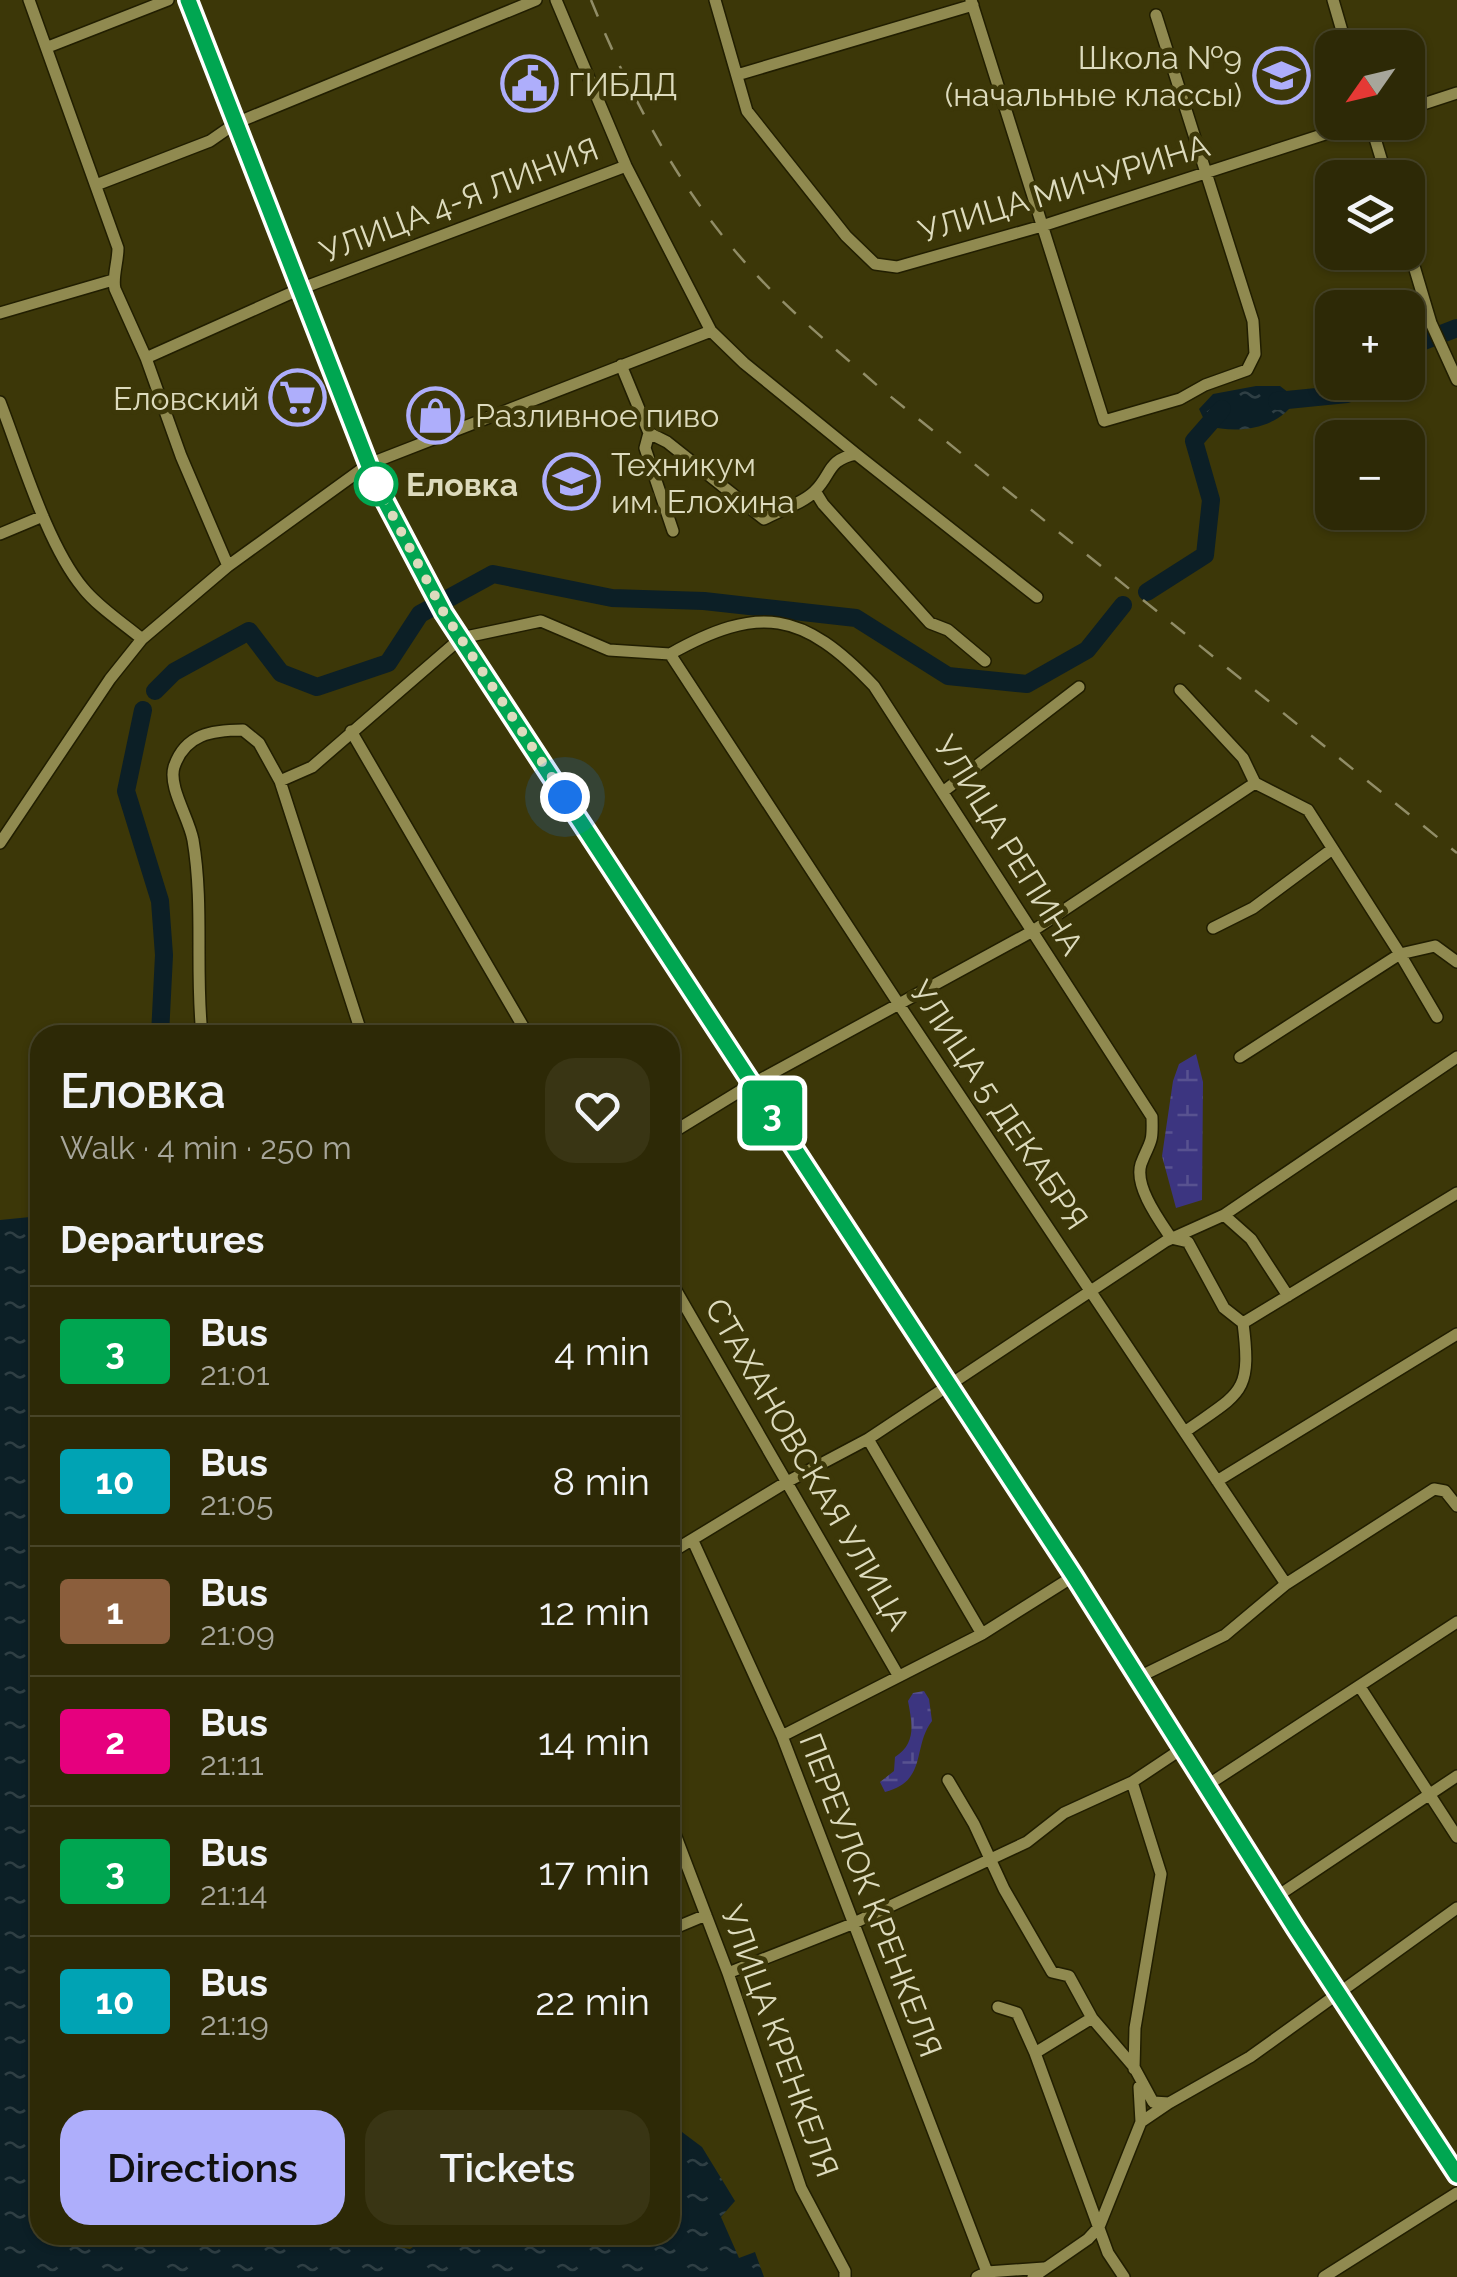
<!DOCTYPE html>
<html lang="en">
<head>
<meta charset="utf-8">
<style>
  body { margin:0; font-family:Raleway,sans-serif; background:#393514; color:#f1f3f6; height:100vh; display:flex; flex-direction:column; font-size:38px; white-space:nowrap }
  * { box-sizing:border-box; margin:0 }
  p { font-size:32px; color:#a7a69b }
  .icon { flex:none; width:55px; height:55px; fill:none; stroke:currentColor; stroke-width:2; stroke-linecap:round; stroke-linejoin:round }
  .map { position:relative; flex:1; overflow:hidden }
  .sheet { position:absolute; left:30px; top:1025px; width:650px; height:1220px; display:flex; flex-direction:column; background:#2d2906; border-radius:30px; box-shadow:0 2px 8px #0004,0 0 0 2px #484528 }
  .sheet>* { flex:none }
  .badge { padding:0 20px; border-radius:8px; font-size:35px; line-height:65px }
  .needle { width:65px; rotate:236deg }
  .buttons { position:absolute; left:1315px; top:30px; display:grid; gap:20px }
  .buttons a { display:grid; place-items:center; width:110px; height:110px; border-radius:20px; background:#2d2906; box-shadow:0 2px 8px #0004,0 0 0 2px #484528; font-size:50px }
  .you { position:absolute; width:50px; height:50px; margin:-25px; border:8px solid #fff; border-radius:50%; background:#1a73e8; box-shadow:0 0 0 15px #1a73e833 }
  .map>.badge { position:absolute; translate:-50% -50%; box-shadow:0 0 0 5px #fff }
  h2 { padding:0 30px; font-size:38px; line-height:90px }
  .round { display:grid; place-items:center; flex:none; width:105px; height:105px; border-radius:30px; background:#393514 }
  .overview { display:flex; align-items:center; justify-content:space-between; height:170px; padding:0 30px }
  h1 { font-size:48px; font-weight:600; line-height:75px }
  .button { display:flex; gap:20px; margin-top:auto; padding:20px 30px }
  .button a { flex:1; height:115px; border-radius:30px; background:#aeaefb; color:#111; font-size:40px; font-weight:600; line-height:115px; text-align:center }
  .button a+a { background:#393514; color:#f1f3f6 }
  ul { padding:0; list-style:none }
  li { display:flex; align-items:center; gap:30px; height:130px; padding:0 30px; border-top:2px solid #484528 }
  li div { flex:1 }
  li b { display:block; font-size:38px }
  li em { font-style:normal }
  li .badge { min-width:110px; font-weight:700; text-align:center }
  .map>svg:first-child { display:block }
  .wetland { fill:url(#wetland-marsh) }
  .water { fill:url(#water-ripples) }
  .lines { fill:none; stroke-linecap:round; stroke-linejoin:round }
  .river { stroke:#0c1f26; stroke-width:18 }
  .minor-casing { stroke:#211e01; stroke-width:14 }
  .secondary-casing { stroke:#211e01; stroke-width:18 }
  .minor { stroke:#908a50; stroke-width:11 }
  .secondary { stroke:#af925e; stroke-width:15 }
  .rail { stroke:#918d67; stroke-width:2.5; stroke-dasharray:18 18; stroke-linecap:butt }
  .line-casing { stroke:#fff; stroke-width:22 }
  .line { stroke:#00a651; stroke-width:15 }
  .walk { stroke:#dddbbd; stroke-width:10; stroke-dasharray:0 18 }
  .stop-dot { fill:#fff; stroke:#00a651; stroke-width:5 }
  .labels { text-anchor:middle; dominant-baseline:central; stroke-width:9; stroke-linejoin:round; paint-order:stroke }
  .poi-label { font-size:32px; fill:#dddbbd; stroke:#3c3708; text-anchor:start }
  .street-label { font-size:32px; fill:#dddbbd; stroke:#3c3708 }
  .stop-label { font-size:32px; font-weight:bold; fill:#dddbbd; stroke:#3c3708; text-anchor:start }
</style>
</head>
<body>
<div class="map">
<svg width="1457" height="2277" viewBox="0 0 1457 2277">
  <defs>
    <pattern id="wetland-marsh" width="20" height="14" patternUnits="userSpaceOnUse" patternTransform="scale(2.5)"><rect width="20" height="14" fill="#3c3580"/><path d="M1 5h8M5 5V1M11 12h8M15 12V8" fill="none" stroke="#585290"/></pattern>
    <pattern id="water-ripples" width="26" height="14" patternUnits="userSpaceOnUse" patternTransform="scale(2.5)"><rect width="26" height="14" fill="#0c1f26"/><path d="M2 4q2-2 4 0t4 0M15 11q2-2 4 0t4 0" fill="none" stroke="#2f3f44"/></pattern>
  </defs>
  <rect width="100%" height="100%" fill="#3c3708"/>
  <path class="wetland" d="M1196,1054L1203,1082L1202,1200L1176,1208L1162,1156L1173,1081L1179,1064Z
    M924,1691L929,1699L932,1721C912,1747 928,1781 885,1792L880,1782L894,1771L895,1757C917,1743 912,1723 908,1701L913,1693Z"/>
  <path class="water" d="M1256,386H1280L1297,399C1278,429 1240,434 1207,426L1199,409L1213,394Z
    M40,1216V2235H325L410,2249L431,2235H670V2123L702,2147L735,2201L721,2217L739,2258L755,2252L764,2277H0V1220Z"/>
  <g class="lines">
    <path class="river" d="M1408,347L1457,328
      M1277,401L1347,394L1361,382
      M1147,592L1205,555L1211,500L1194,441L1222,409
      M155,691L174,672L249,631L281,673L317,687L388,663L420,614L493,574L612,598L704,601L856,618L948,676L1027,684L1087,650L1123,605
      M143,710L126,791L160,901L164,955L160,1035"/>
    <defs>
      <path id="minor" d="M29,0L118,248C118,262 112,278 115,289L146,358L181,456L228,566
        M556,0L626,166L711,331L744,363L856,454L1037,597
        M715,0L747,111L846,236L875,264L897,267L1042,226L1362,122
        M971,0L1104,421L1180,399L1205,385L1247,370L1255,354L1253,321L1156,15
        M1333,0L1347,48
        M48,47L168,0
        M737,75L973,5
        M1408,109L1457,93
        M1370,122L1387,178
        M96,185L210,141L236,123L536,0
        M1408,246L1431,323L1457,380
        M0,313L113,280
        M146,358L300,289L626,166
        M621,365L649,433L645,448L673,531
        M0,402C21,456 47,545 83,588C98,607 123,623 142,639
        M649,433L667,442L764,519C778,511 804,503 815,491C832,474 827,460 856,454
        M815,491L823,504L930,623L948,630L985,661
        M0,534L43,516
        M670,654L900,1006L1286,1584
        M670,654C759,604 803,611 874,686L1152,1117C1153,1146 1150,1140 1141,1164C1134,1186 1159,1220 1171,1238L1188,1242L1224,1308L1243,1323
        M1180,690L1243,758L1255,783L1308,810L1400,954L1435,946L1457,962
        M351,731L528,1035
        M280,781L312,767L461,638L541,621L609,650L670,654
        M944,791L1079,687
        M0,843L110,679L142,639L228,566L369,464L711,331
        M1213,928L1253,908L1331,850
        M202,1035C195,970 204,905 193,840C189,818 168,787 174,767C185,734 212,730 243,730L259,743L280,781L362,1035
        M1240,1057L1400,954L1437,1017
        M670,1134L745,1088L1031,932L1255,783
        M1224,1215L1251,1239L1288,1296
        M670,1280L898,1675
        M1186,1431C1241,1392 1252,1394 1243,1323L1457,1193
        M868,1439L982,1634
        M1217,1481L1457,1334
        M693,1541L782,1736L987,2272
        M670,1553L785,1483L868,1439L1166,1241L1224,1215L1457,1057
        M1139,1677L1225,1635L1286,1584L1434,1489L1445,1491L1457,1506
        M1360,1687L1457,1837
        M782,1736L982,1634L1074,1576
        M948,1780L974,1824L1004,1889L1052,1972L1069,1976L1092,2018L1134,2067L1153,2102L1169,2103
        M1132,1782L1161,1874L1135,2028L1134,2069
        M1206,1786L1457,1622
        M670,1821L728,1973L801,2188L845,2271V2277
        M1276,1897L1457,1776
        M670,1930L706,1915
        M728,1973L852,1924L1027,1842L1064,1813L1132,1782L1183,1748
        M998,2007L1017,2013L1035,2053L1108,2253L1124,2277
        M1035,2053L1092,2018
        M1139,2087L1141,2122
        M977,2277L987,2272L1044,2268
        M1033,2277L1088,2239L1099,2227L1141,2122L1169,2103L1250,2057L1457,1908
        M1324,2277L1457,2193"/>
      <path id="secondary" d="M188,0L376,484L444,613L1074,1576L1337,1992L1457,2175"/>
    </defs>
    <use href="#minor" class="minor-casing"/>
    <use href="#secondary" class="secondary-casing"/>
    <use href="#minor" class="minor"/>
    <use href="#secondary" class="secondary"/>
    <path class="rail" d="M591,0C630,96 680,192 751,269C790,312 836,349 880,388L1457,853"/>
  </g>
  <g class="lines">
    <defs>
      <path id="line" d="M188,0L376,484L444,613L1074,1576L1296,1929L1457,2175"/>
    </defs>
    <use href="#line" class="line-casing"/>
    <use href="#line" class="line"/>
    <path class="walk" d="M376,484L444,613L565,797"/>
  </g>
  <defs>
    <symbol id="school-ring" viewBox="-11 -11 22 22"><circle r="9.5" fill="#3c3708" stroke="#aeaefb" stroke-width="1.5"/><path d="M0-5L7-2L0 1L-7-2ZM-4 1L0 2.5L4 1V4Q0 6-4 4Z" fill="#aeaefb"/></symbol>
    <symbol id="civic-ring" viewBox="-11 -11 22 22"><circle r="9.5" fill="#3c3708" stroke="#aeaefb" stroke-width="1.5"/><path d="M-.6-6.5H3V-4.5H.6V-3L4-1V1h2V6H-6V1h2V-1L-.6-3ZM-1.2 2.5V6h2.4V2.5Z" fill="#aeaefb"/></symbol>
    <symbol id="supermarket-ring" viewBox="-11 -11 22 22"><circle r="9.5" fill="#3c3708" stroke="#aeaefb" stroke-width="1.5"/><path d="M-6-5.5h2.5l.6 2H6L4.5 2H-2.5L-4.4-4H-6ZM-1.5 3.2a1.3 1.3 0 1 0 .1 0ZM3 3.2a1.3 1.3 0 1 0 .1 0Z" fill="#aeaefb"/></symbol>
    <symbol id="shop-ring" viewBox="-11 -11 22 22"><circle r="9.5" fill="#3c3708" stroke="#aeaefb" stroke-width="1.5"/><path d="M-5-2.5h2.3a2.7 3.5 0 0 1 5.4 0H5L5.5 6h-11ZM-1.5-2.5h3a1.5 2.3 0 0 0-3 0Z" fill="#aeaefb"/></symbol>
    <symbol id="university-ring" viewBox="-11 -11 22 22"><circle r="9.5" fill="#3c3708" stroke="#aeaefb" stroke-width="1.5"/><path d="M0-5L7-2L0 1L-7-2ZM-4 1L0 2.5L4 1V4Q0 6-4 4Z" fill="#aeaefb"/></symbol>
  </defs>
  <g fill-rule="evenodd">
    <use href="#school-ring" x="1250" y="44" width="63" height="63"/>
    <use href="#civic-ring" x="498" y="52" width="63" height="63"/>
    <use href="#supermarket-ring" x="266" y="366" width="63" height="63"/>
    <use href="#shop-ring" x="404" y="384" width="63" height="63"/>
    <use href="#university-ring" x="540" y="450" width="63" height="63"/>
  </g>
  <circle class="stop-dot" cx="376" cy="484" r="20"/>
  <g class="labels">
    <g class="poi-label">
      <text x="1242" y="57" text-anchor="end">Школа №9<tspan x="1242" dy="37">(начальные классы)</tspan></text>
      <text x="568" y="84">ГИБДД</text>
      <text x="259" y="398" text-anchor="end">Еловский</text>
      <text x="475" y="415">Разливное пиво</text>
      <text x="611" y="464">Техникум<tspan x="611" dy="37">им. Елохина</tspan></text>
    </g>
    <g class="street-label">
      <text transform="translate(1064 188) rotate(-17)">УЛИЦА МИЧУРИНА</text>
      <text transform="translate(459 200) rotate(-21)">УЛИЦА 4-Я ЛИНИЯ</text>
      <text transform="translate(1009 845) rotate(58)">УЛИЦА РЕПИНА</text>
      <text transform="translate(999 1105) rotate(56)">УЛИЦА 5 ДЕКАБРЯ</text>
      <text transform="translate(808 1464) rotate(60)">СТАХАНОВСКАЯ УЛИЦА</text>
      <text transform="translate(871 1895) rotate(69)">ПЕРЕУЛОК КРЕНКЕЛЯ</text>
      <text transform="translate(780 2041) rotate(70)">УЛИЦА КРЕНКЕЛЯ</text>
    </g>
    <g class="stop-label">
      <text x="406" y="484">Еловка</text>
    </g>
  </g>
</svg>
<div class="buttons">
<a><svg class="needle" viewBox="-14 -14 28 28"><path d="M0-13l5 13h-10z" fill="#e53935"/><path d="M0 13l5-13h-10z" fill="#a7a69b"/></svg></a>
<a><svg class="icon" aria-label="layers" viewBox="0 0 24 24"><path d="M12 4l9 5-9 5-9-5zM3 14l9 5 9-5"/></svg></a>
<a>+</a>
<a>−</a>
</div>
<div class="you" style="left:565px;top:797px"></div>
<b class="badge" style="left:772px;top:1113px;background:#00a651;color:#fff">3</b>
<section class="sheet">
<div class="overview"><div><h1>Еловка</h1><p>Walk · 4 min · 250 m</p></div><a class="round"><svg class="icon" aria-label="heart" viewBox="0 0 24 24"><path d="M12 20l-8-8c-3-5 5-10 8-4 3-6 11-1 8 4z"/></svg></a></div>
<h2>Departures</h2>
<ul>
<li><span class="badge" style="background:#00a651;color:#fff">3</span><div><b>Bus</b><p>21:01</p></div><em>4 min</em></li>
<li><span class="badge" style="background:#00a3b4;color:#fff">10</span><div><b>Bus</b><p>21:05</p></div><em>8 min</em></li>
<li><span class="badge" style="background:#8b5e3c;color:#fff">1</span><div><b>Bus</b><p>21:09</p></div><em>12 min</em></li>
<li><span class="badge" style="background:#e6007e;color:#fff">2</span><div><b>Bus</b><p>21:11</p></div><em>14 min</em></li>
<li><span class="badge" style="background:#00a651;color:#fff">3</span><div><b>Bus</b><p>21:14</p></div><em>17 min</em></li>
<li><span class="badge" style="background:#00a3b4;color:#fff">10</span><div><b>Bus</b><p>21:19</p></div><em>22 min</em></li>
</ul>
<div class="button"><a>Directions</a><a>Tickets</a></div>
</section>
</div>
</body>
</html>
